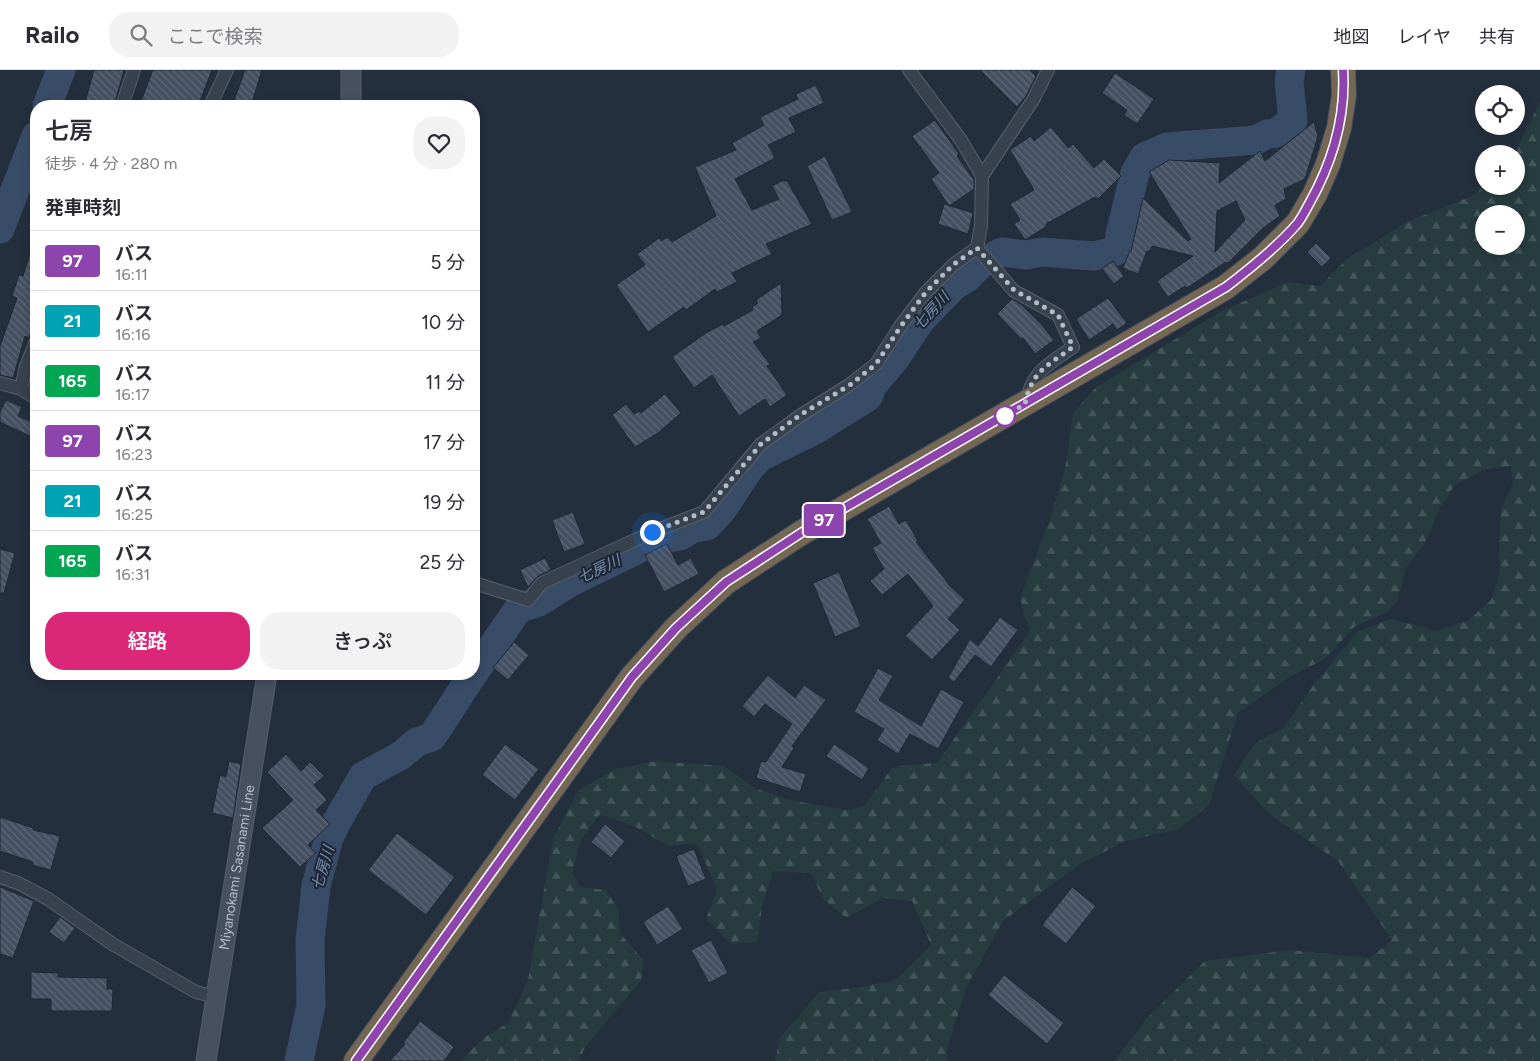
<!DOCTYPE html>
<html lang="ja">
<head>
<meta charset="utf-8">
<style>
  body { margin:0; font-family:Figtree,"Noto Sans JP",sans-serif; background:#f2f2f3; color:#2b2b33; height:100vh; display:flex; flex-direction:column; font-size:19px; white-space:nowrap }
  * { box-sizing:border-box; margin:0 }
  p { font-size:16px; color:#7c7c81 }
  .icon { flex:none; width:28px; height:28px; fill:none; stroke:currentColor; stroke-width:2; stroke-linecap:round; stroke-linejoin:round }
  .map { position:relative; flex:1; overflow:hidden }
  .panel { position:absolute; left:30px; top:30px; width:450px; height:580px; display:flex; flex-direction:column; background:#fff; border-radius:20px; box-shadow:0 2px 8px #0003 }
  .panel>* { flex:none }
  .badge { padding:0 10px; border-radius:4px; font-size:18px; line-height:32px }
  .buttons { position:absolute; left:1475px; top:15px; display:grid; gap:10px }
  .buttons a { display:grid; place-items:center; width:50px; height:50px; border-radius:50%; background:#fff; box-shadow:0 2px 8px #0003; font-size:25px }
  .you { position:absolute; width:25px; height:25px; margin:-12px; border:4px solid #fff; border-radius:50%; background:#1a73e8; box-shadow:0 0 0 8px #1a73e833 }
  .map>.badge { position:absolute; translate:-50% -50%; box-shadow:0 0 0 2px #fff }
  h2 { padding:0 15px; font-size:19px; line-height:45px }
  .round { display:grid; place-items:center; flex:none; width:52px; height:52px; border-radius:20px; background:#f2f2f3 }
  .headline { display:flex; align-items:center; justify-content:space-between; height:85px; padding:0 15px }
  h1 { font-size:24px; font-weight:600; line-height:38px }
  .primary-button { display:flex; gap:10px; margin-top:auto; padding:10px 15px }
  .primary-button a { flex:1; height:58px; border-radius:20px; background:#db2777; color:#fff; font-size:20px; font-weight:600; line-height:58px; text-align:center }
  .primary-button a+a { background:#f2f2f3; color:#2b2b33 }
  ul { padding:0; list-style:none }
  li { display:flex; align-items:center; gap:15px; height:60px; padding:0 15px; border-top:1px solid #e1e1e2 }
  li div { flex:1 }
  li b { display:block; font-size:19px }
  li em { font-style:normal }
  li .badge { min-width:55px; font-weight:700; text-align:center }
  header { display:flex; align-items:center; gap:30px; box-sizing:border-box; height:70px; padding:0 25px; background:#fff; border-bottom:1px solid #e1e1e2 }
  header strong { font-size:24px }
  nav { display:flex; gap:28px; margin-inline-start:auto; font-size:18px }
  .search { width:350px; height:45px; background:#f2f2f3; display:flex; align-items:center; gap:12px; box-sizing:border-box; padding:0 18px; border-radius:20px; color:#7c7c81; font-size:19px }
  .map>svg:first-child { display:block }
  .forest { fill:url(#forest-firs); fill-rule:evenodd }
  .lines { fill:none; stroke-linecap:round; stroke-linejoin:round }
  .river { stroke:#394c67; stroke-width:29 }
  .building { fill:url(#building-back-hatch); stroke:#1f2835; fill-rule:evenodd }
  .street-casing { stroke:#565f6c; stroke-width:14 }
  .secondary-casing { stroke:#565f6c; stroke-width:21 }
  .highway-casing { stroke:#434c59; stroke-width:26 }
  .street { stroke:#38414e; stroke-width:12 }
  .secondary { stroke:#465061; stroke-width:19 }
  .highway { stroke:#746855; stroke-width:24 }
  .line-casing { stroke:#fff; stroke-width:11 }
  .line { stroke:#8e44ad; stroke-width:8 }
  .walk { stroke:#b4bcc9; stroke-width:5; stroke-dasharray:0 9 }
  .stop-dot { fill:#fff; stroke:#8e44ad; stroke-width:2.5 }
  .labels { text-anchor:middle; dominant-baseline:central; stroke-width:4; stroke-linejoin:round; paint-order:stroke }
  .street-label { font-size:14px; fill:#b4bcc9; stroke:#1d2633 }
  .water-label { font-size:15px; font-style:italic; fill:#7c92b1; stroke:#1d2633 }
</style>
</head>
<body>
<header>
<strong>Railo</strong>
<div class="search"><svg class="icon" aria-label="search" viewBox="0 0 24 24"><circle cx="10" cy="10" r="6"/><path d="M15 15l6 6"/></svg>ここで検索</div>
<nav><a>地図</a><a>レイヤ</a><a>共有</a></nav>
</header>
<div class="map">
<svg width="1540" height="991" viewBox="0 0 1540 991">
  <defs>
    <pattern id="forest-firs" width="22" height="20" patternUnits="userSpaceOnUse" patternTransform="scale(1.25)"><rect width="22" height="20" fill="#263c3f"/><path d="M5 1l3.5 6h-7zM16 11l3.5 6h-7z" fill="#435659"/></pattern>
    <pattern id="building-back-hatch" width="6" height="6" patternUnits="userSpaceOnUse" patternTransform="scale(1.25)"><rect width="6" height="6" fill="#455162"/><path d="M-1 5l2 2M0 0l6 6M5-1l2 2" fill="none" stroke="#5d6877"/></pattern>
  </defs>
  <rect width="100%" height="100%" fill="#242f3e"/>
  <path class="forest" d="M1540,31V991H1114L1147,948L1205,891L1290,880L1370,888L1392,870L1338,791L1269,744L1234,705L1254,674L1284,657L1312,617L1357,562L1391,549L1437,561L1469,550L1491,530L1500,503L1499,470L1501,439L1513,413L1511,396L1486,399L1455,415L1440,438L1425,473L1406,498L1397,531L1387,542L1354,557L1325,589L1291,606L1238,643L1209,735L1179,759L1126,771L1080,794L1003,851L967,916L947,979L948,991H775L780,968L819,922L855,918L896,910L931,875L912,831L883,828L846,848L823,829L811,803L773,801L763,832L757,872L731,874L706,849L717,820L697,773L668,776L636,757L600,744L581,770L572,802L580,817L606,820L619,841L620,863L644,891L641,910L585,977L579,991H461L483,968L508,953L528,910L553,769L578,721L615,699L656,691L724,696L755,718L789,730L847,740L864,736L892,698L906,695L937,693L1031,560L1025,548L1020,528L1050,449L1065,399L1073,343L1095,318L1220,242L1288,212L1320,216L1347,189L1407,152L1472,126L1484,116H1516L1515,84ZM1484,144H1516V176H1484Z"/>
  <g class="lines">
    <path class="river" d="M47,36L61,0
      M0,159L36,66
      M474,603L519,538L539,532L569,513L657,470L680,466L694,458L707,456L722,440L749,399L760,387L815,360L868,327L873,315L895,289L920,251L954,216L968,207L984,191L1002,182L1026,185L1042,182L1094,186L1116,181L1119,174L1120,164L1135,103L1144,87L1167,77L1256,70L1267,64L1276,63L1293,50L1289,11L1291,0
      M299,991L311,935L310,870L316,816L329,768L336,753L363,706L400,686L417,672L432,667L473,604"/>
  </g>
  <path class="building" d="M94,0H124L114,36H84Z
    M153,0H212L198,36H154L141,31Z
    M245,0H262L251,36H232Z
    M980,0H1029L1036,6L1026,26L1017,37Z
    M1115,3L1154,29L1137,54L1124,45L1127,40L1102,23Z
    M816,15L824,33L789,48L796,62L768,75L775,88L735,109L752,140L779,129L772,116L782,111H787L812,154L766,174L772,184L732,203L737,212L717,222L715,219L686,240L684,237L648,262L616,215L645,195L637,184L659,168L661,171L668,167L672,172L716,146L695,97L736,80L732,73L764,55L760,47L798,29L796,24Z
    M935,50L959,84L957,86L974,110V119L949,136L931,109L939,103L912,66Z
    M1314,52L1318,66L1305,109L1284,119L1286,129L1275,135L1280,146L1263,158L1228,193L1226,192L1187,218L1185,216L1168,227L1157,211L1193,186L1152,176L1150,181H1147L1138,204L1123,198L1130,180L1131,181L1143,128L1188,171L1191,169L1149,102L1169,90L1220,93L1219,113L1260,81L1265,91ZM1236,131L1245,150L1215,182L1217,141Z
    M1051,57L1068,78L1073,74L1094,98L1104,89L1121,106L1098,129L1095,127L1046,154L1047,156L1025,170L1014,154L1020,150L1010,134L1034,120L1010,80L1031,66L1034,71Z
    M825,86L852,142L832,150L807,96Z
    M944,134L973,143L968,164L938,154Z
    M33,173L36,174V245L29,268L25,266L13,308L0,305V276L17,228L12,226L19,205L23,206Z
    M1316,173L1331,188L1322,197L1307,182Z
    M1113,191L1124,206L1114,214L1102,199Z
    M781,213L782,245L757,261L761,268L753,272L770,294L767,296L787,325L770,337L765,329L739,346L712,305L694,318L672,287L706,263L723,254L724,256L753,240L752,237L758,233L756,230Z
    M1108,228L1127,253L1117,260L1113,254L1089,270L1076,249Z
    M1012,229L1022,235L1042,255L1054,270L1035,284L1023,268L1021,269L997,244Z
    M665,324L681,343L658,363L635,377L612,345L626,334L634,344L639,341L641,343Z
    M6,330L22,337L18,346L36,354V369L0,352V342Z
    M889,436L899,454L906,450L918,471L916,472L950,516L965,530L948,549L960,560L932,590L905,566L933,536L908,504L882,525L870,511L884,499L872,478L881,473L867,449Z
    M573,442L585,474L564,482L552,450Z
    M667,474L678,495L691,488L699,504L664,522L645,485Z
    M0,479L15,483L4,523H0Z
    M545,488L551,500L538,506L528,517L520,500Z
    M839,502L861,556L835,567L813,513Z
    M1000,547L1018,560L991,597L975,585L954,612L948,608L970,569L978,576Z
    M514,572L529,585L508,610L493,598Z
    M878,598L893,606L879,630L921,656L941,619L964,632L938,679L910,664L898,684L877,670L884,659L854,642Z
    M768,605L795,628L804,615L826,630L792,676L794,678L782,697L806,704L800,722L756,708L761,691L766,692L792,654L765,634L754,647L742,636Z
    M505,674L539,699L515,730L482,705Z
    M834,674L869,698L862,710L826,686Z
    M286,684L301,701L310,692L324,706L314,715L327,730L316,740L330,754L308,775L316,783L300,797L262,758L293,730L267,702Z
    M229,691L241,694L233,748L212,743L220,705L226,707Z
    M0,747L33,758V760L60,766L51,800L32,795L33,792L0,781Z
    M605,754L625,771L611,788L591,772Z
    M397,763L455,807L426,845L368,800Z
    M694,779L706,809L688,816L676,786Z
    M0,817L34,831L13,888L0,884Z
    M1072,817L1096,836L1066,874L1042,855Z
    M668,836L683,859L657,875L643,852Z
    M60,847L75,858L64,873L49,862Z
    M711,870L728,903L709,913L691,880Z
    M31,902L58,903V907L107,908V919H113L112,941H51V929H31Z
    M1004,905L1064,953L1047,974L988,925Z
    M420,951L454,977L444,991H390L405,974L403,973Z"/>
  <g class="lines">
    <defs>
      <path id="street" d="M122,36L134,0
        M210,36L227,0
        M982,106L1033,30L1048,0
        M977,178L1014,221L1058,245L1073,277C1048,295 1033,300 1026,332
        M0,313L21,319L36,328
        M21,319L26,296L36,271
        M474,513L528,530L542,513L652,462L704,442L761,374L801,345L849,315L876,294L901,255L926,222L954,194L977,178L981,156L982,106L961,70L909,0
        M0,807L18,813L48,829L114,875L196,922L216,927"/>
      <g id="secondary">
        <path d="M351,36V0"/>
        <path id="s1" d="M206,991L267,604"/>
      </g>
      <path id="highway" d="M356,991L632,607L676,558L726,512L801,463L1226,217L1263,188L1298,153L1315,124L1328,94L1339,58L1344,25L1343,0"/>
    </defs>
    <use href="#street" class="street-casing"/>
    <use href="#secondary" class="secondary-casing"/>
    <use href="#highway" class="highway-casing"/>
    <use href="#street" class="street"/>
    <use href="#secondary" class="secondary"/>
    <use href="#highway" class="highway"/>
  </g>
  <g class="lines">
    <defs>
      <path id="line" d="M356,991L632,607L676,558L726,512L801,463L1226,217C1251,198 1276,178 1297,154C1302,148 1305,141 1309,134C1332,93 1346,48 1343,0"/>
    </defs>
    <use href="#line" class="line-casing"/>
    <use href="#line" class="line"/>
    <path class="walk" d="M652,462L704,442L761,374L800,345L850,315L876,294L901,256L926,222L954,194L977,178L1014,220L1058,245L1073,277C1047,296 1032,301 1025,334L1005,346"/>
  </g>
  <circle class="stop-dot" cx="1005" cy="346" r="10"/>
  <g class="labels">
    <g class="street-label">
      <text stroke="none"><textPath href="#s1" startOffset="196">Miyanokami Sasanami Line</textPath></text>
    </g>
    <g class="water-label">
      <text transform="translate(931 241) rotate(-48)">七房川</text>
      <text transform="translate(599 499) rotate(-26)">七房川</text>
      <text transform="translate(323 798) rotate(-74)">七房川</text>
    </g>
  </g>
</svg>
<div class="buttons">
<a><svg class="icon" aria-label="locate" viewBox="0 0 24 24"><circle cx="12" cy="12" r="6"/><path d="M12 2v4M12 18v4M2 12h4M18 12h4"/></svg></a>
<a>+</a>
<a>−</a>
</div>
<div class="you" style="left:652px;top:462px"></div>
<b class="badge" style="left:824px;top:450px;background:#8e44ad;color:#fff">97</b>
<section class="panel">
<div class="headline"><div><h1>七房</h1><p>徒歩 · 4 分 · 280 m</p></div><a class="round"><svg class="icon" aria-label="heart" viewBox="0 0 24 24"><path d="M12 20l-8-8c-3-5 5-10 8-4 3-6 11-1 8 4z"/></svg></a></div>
<h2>発車時刻</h2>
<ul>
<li><span class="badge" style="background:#8e44ad;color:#fff">97</span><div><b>バス</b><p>16:11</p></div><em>5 分</em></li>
<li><span class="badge" style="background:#00a3b4;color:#fff">21</span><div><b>バス</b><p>16:16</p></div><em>10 分</em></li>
<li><span class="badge" style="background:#00a651;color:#fff">165</span><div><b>バス</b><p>16:17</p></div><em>11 分</em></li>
<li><span class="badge" style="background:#8e44ad;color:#fff">97</span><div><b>バス</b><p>16:23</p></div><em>17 分</em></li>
<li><span class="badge" style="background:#00a3b4;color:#fff">21</span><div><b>バス</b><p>16:25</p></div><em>19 分</em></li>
<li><span class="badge" style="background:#00a651;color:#fff">165</span><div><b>バス</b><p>16:31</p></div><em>25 分</em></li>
</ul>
<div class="primary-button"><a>経路</a><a>きっぷ</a></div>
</section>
</div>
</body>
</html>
